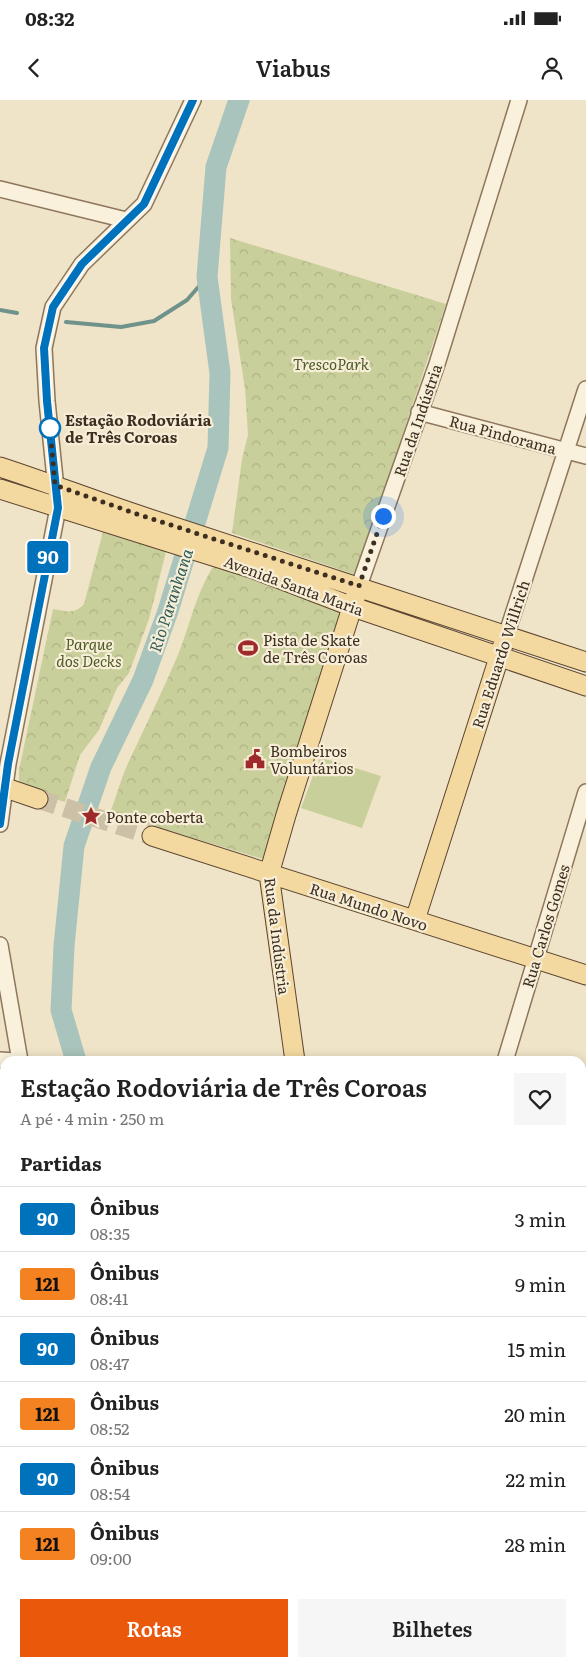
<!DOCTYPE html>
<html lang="pt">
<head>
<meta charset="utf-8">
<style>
  body { margin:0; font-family:Literata,serif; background:#f6f6f6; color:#222; height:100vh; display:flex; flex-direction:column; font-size:19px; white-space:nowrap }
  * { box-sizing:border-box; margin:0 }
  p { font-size:16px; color:#767676 }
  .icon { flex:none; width:28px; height:28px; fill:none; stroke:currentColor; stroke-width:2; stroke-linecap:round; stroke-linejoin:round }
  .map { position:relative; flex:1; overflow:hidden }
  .drawer { position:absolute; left:0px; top:956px; width:586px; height:611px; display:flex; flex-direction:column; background:#fff; border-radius:15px 15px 0 0; box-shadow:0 2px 12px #0003 }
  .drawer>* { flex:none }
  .badge { padding:0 10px; border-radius:4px; font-size:18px; line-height:32px }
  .you { position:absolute; width:25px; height:25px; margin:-12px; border:4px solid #fff; border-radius:50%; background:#1a73e8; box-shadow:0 0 0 8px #1a73e833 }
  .map>.badge { position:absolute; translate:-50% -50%; box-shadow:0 0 0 2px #fff }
  h2 { padding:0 20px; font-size:19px; line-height:45px }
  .round { display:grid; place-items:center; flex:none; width:52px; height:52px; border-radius:0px; background:#f6f6f6 }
  .summary { display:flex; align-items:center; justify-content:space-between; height:85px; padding:0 20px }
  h1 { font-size:24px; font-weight:600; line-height:38px }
  .primary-button { display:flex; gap:10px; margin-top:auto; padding:10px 20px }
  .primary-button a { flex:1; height:58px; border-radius:0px; background:#ea580c; color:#fff; font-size:20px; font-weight:600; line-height:58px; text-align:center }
  .primary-button a+a { background:#f6f6f6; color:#222 }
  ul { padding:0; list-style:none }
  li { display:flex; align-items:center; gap:15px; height:65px; padding:0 20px; border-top:1px solid #e0e0e0 }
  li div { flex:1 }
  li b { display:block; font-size:19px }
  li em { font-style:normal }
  li .badge { min-width:55px; font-weight:700; text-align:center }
  .status { display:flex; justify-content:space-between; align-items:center; height:35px; padding:0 25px; background:#fff; direction:ltr }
  .status svg { height:14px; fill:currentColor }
  header { display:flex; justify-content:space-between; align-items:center; height:65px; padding:0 20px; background:#fff; font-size:22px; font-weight:600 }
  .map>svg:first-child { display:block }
  .grass { fill:#c9cf9b }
  .forest { fill:url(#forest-firs) }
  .park { fill:url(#park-crowns) }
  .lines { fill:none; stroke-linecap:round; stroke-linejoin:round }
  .stream { stroke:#6f938a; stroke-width:4 }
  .river { stroke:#a9c4bc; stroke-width:21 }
  .major-tunnel { stroke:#ccc0a6; stroke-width:19; stroke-dasharray:19 9; stroke-linecap:butt }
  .minor-casing { stroke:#8d765c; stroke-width:18 }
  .major-casing { stroke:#5b4430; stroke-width:21 }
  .minor { stroke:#faf1dc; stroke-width:15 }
  .major { stroke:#f3d9a0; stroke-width:19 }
  .line-casing { stroke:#fff; stroke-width:11 }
  .line { stroke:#0072bc; stroke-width:8 }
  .walk { stroke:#3d2e20; stroke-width:5; stroke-dasharray:0 9 }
  .stop-dot { fill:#fff; stroke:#0072bc; stroke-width:2.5 }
  .labels { text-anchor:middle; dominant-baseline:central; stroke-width:4.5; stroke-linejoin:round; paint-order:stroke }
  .park-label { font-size:15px; font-style:italic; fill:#4d5a26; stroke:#f7eed8 }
  .stop-label { font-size:15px; font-weight:bold; fill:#3d2e20; stroke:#f7eed8; text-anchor:start }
  .street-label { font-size:15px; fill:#3d2e20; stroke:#f7eed8 }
  .poi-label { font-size:15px; fill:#3d2e20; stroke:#f7eed8; text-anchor:start }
  .water-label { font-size:16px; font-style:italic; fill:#2f5d5a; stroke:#f7eed8 }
</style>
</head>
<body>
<div class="status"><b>08:32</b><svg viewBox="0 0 49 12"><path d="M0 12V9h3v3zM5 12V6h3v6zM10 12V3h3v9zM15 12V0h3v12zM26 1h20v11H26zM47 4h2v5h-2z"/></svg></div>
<header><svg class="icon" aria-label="back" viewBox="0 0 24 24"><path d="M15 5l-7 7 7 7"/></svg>Viabus<svg class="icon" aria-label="person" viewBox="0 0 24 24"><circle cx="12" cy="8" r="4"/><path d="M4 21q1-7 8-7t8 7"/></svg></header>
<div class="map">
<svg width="586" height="1567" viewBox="0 0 586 1567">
  <defs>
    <pattern id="forest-firs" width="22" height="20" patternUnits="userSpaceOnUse" patternTransform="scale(1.25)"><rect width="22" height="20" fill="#c9cf9b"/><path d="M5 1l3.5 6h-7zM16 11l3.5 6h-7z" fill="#aeb285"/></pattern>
    <pattern id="park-crowns" width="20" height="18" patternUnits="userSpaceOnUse" patternTransform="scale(1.25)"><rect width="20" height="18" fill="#c9cf9b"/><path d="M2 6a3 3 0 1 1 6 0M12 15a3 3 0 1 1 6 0" fill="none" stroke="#aeb285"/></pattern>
  </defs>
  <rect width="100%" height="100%" fill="#f0e4c8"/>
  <path class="grass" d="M320,657L381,676L362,728L301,708Z
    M0,1423L5,1426V1499H0Z
    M92,1563H153L159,1567H98Z"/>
  <path class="forest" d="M581,1219L586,1222V1302L581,1304Z"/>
  <path class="park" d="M230,138L446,204L356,475L232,433L242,359L248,335L245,289L231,199Z
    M104,428L167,448L149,519L129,573L117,588L99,630L80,655L65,702L27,691L19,682V670L53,509C67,511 74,515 84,504Z
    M215,464L344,511L263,759L110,713C116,697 121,679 128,663C145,627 162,592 178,555C190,525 196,492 215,464Z"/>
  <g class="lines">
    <path class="stream" d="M0,210L17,213
      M66,222L121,227L154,221L187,200L207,177"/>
    <path class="river" d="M76,961L61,910L64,846L74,746L101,667L143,580L168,511L218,348L220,273L207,177L216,67L239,0
      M581,1211L586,1213"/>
    <path class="major-tunnel" d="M38,699L152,736"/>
    <defs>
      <path id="minor" d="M0,89L126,120
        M419,312L586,356
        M359,486L437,264L519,0
        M506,536L586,289
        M0,724L8,664L58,408L47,301L44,248L53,207L82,164L144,104L193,0
        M0,845L20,961
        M0,960L15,961
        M505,961L586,692
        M0,1041H5
        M0,1323L5,1324
        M581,1381L586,1386
        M170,1562L175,1567
        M408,1562L419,1567"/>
      <path id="major" d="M0,367C49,383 98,402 147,418C293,466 440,514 586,562
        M0,389L254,469L353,507L586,586
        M0,686L38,699
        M152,736L586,875
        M415,820L503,545
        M295,961L269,774L286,715L356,495
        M581,1124L586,1126
        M0,1507L5,1511
        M75,1562L80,1567"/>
    </defs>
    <use href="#minor" class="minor-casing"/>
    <use href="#major" class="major-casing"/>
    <use href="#minor" class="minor"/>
    <use href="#major" class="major"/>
  </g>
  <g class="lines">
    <defs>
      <path id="line" d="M0,724L8,664L58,408L47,301L44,248L53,207L82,164L144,104L193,0"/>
    </defs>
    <use href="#line" class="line-casing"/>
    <use href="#line" class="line"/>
    <path class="walk" d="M50,328L55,385L140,415L359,486L383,416"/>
  </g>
  <defs>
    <symbol id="stadium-bare" viewBox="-9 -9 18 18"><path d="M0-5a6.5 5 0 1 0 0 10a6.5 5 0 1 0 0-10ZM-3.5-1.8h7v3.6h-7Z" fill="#9e2a2b" stroke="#f7eed8" stroke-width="2.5" paint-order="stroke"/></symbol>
    <symbol id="civic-bare" viewBox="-9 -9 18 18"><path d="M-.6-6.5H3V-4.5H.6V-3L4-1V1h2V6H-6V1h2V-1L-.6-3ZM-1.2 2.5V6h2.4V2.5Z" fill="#9e2a2b" stroke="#f7eed8" stroke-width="2.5" paint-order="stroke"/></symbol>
    <symbol id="sight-bare" viewBox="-9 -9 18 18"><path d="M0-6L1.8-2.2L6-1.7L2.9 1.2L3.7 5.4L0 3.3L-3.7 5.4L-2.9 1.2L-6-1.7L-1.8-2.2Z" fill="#9e2a2b" stroke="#f7eed8" stroke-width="2.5" paint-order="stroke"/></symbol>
  </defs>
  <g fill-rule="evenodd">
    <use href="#stadium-bare" x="234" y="534" width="28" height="28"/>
    <use href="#civic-bare" x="241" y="645" width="28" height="28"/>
    <use href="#sight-bare" x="77" y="702" width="28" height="28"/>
  </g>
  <circle class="stop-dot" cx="50" cy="328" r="10"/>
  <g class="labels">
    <g class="park-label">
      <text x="331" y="263">TrescoPark</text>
      <text x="89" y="543">Parque<tspan x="89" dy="17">dos Decks</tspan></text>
    </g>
    <g class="stop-label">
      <text x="65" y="319">Estação Rodoviária<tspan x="65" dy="17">de Três Coroas</tspan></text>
    </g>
    <g class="street-label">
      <text transform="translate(417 320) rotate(-71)">Rua da Indústria</text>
      <text transform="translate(503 334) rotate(15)">Rua Pindorama</text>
      <text transform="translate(294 485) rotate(20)">Avenida Santa Maria</text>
      <text transform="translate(500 554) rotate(-72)">Rua Eduardo Willrich</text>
      <text transform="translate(369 806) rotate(18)">Rua Mundo Novo</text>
      <text transform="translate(545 826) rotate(-73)">Rua Carlos Gomes</text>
      <text transform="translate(278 836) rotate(83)">Rua da Indústria</text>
    </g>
    <g class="poi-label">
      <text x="263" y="539">Pista de Skate<tspan x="263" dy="17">de Três Coroas</tspan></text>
      <text x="270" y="650">Bombeiros<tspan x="270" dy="17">Voluntários</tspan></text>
      <text x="106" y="716">Ponte coberta</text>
    </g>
    <g class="water-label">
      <text transform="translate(170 500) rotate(-72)">Rio Paranhana</text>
    </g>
  </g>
</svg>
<div class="you" style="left:383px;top:416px"></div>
<b class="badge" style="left:48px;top:457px;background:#0072bc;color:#fff">90</b>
<section class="drawer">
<div class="summary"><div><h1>Estação Rodoviária de Três Coroas</h1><p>A pé · 4 min · 250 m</p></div><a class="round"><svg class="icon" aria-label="heart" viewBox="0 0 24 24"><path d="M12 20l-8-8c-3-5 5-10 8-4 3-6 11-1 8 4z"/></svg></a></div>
<h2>Partidas</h2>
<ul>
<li><span class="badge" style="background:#0072bc;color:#fff">90</span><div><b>Ônibus</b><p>08:35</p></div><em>3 min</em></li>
<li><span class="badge" style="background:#f58220;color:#111">121</span><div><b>Ônibus</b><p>08:41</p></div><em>9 min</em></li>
<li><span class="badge" style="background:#0072bc;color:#fff">90</span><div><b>Ônibus</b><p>08:47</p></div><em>15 min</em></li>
<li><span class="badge" style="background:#f58220;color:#111">121</span><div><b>Ônibus</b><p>08:52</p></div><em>20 min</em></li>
<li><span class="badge" style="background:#0072bc;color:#fff">90</span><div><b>Ônibus</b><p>08:54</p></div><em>22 min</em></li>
<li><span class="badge" style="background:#f58220;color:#111">121</span><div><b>Ônibus</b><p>09:00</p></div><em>28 min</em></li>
</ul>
<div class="primary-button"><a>Rotas</a><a>Bilhetes</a></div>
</section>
</div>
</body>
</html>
